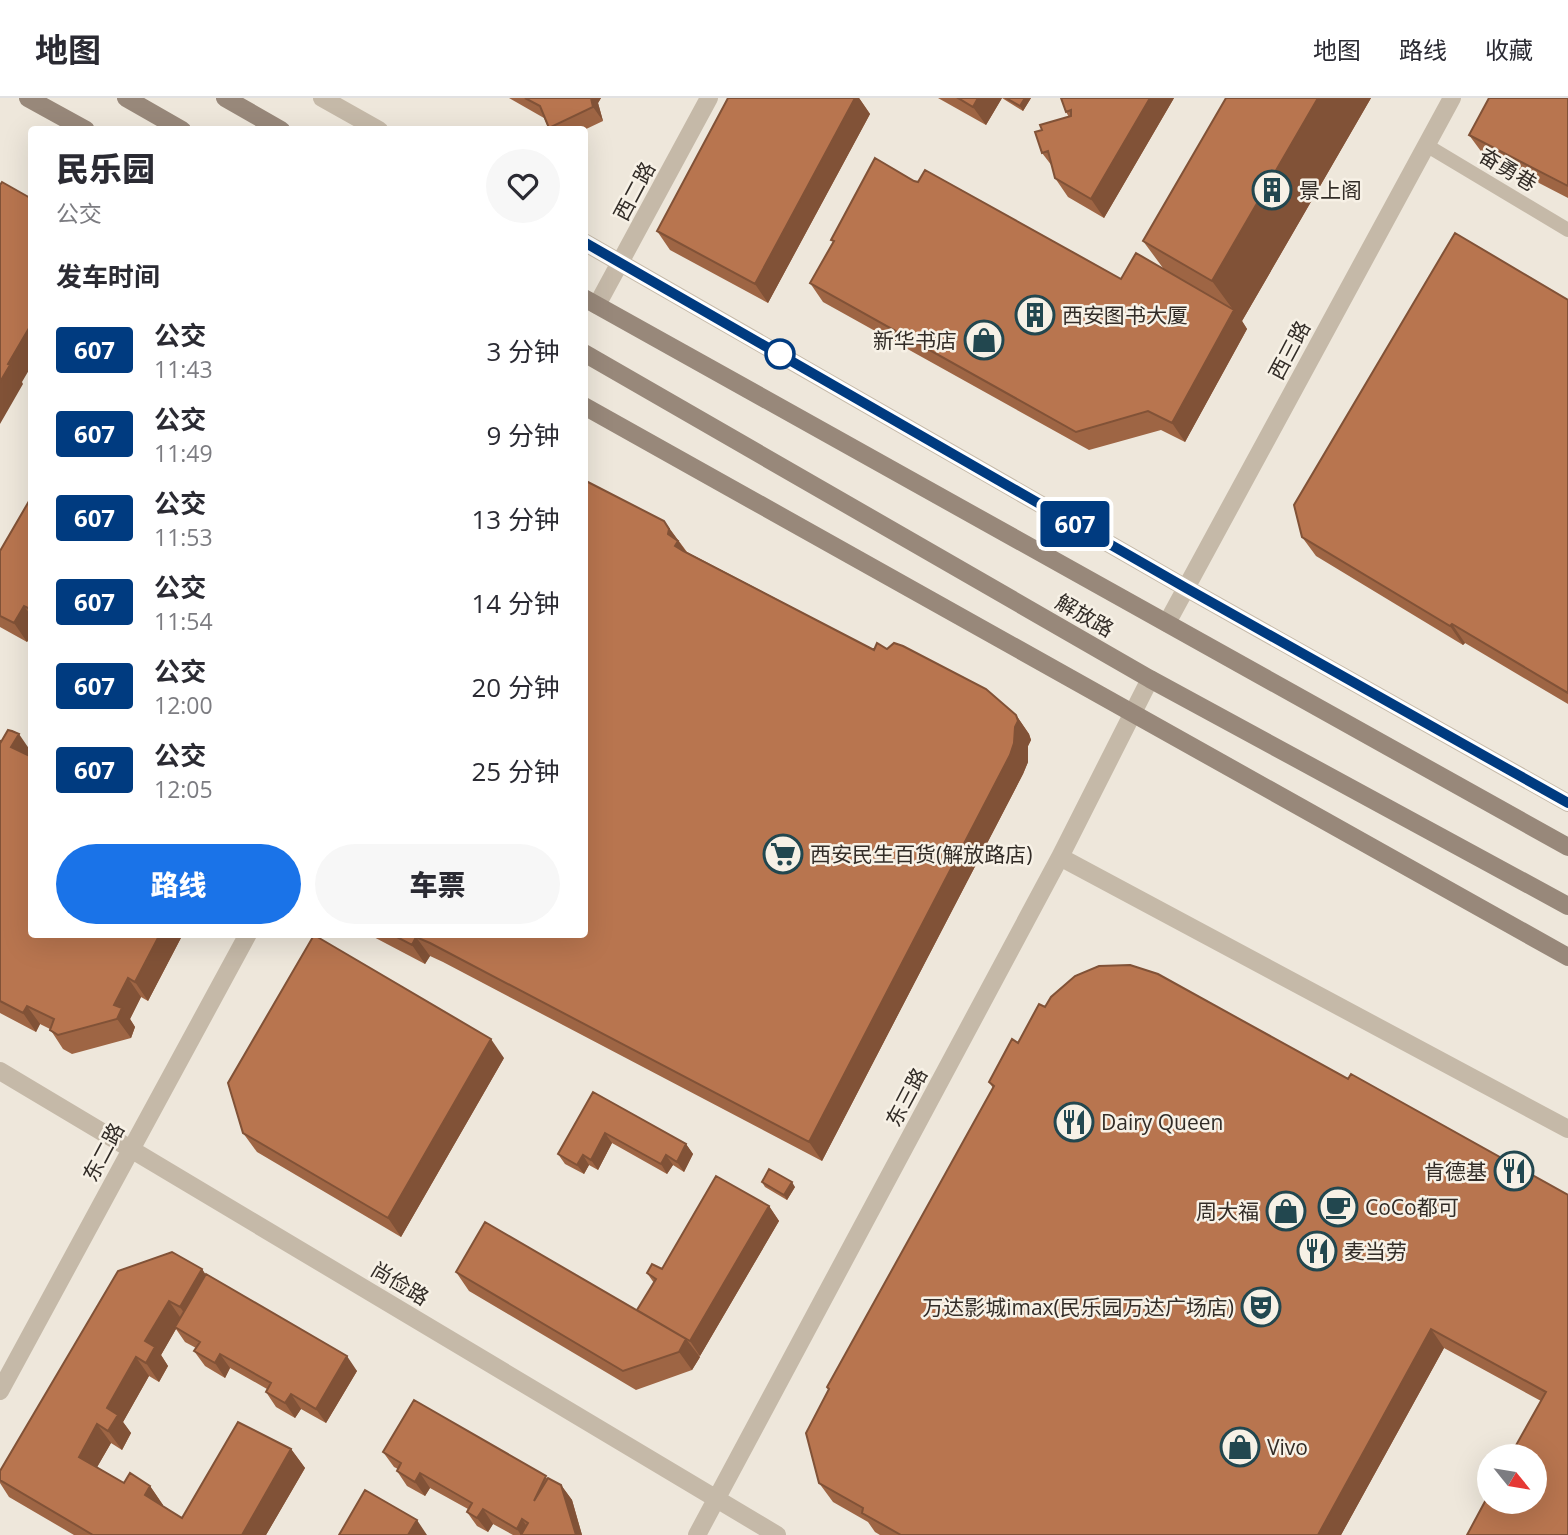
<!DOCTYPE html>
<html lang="zh">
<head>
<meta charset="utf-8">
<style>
  body { margin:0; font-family:"Open Sans","Noto Sans SC",sans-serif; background:#f7f7f7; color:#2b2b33; height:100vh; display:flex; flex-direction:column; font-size:26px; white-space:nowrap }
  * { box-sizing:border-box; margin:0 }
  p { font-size:23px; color:#7c7c81 }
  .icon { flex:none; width:38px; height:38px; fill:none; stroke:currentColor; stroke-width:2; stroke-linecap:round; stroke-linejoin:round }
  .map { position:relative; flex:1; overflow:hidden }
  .sheet { position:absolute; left:28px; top:28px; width:560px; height:812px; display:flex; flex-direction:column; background:#fff; border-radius:7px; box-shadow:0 7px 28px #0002 }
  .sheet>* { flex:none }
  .badge { padding:0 14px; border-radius:5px; font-size:24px; line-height:46px }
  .needle { width:46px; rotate:120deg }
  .controls { position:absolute; left:1477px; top:1346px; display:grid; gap:14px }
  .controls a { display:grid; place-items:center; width:70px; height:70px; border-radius:50%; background:#fff; box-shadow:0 7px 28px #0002; font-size:35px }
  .map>.badge { position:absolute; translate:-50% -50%; box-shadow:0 0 0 4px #fff }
  h2 { padding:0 28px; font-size:26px; line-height:63px }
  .round { display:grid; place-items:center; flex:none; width:74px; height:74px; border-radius:37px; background:#f7f7f7 }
  .headline { display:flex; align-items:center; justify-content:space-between; height:119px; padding:0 28px }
  h1 { font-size:33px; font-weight:800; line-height:52px }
  .button { display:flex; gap:14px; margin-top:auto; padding:14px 28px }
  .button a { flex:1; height:80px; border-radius:42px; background:#1a73e8; color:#fff; font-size:28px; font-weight:800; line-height:80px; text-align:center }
  .button a+a { background:#f7f7f7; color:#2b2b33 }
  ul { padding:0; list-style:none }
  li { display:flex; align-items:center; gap:21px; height:84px; padding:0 28px }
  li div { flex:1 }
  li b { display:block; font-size:26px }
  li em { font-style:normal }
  li .badge { min-width:77px; font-weight:700; text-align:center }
  header { display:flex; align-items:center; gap:42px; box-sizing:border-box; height:98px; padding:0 35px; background:#fff; border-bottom:2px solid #e1e1e2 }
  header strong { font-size:33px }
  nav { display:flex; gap:38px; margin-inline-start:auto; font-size:24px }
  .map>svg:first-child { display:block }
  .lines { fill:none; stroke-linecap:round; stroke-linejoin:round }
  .lane { stroke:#c5b9a8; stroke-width:14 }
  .street { stroke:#c5b9a8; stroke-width:18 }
  .secondary { stroke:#98887a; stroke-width:18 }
  .wall { fill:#9e6544 }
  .shaded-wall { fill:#815237 }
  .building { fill:#b8754f; stroke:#815237; stroke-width:2 }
  .line-casing { stroke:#fff; stroke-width:16 }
  .line { stroke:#003b80; stroke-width:10 }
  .stop-dot { fill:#fff; stroke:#003b80; stroke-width:3.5 }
  .labels { text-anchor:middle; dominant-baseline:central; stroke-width:5; stroke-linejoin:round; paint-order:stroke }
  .street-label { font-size:21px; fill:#322c27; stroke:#f7f1e6 }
  .poi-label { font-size:21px; fill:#322c27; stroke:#f7f1e6; text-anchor:start }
</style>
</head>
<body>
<header>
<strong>地图</strong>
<nav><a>地图</a><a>路线</a><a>收藏</a></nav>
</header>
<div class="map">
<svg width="1568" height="1437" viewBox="0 0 1568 1437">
  <rect width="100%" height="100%" fill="#eee7db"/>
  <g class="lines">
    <path class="lane" d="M1426,47L1568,132"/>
    <path class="street" d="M322,0L379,32
      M584,144L1186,490L1568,705
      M597,207L709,0
      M1167,525L1452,0
      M1060,759L1568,1031
      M0,973L777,1437
      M0,1293L248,836
      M697,1437L1060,759L1150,581"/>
    <path class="secondary" d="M28,0L86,32
      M126,0L182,32
      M225,0L281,32
      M584,200L1568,749
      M584,255L1150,581L1568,808
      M584,308L1568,859"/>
  </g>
  <path class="wall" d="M509,0H601L598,5L603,23L584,32H549L544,20Z
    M728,0H859L870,16L768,205L670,152L657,133Z
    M938,0H1002L986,27Z
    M1002,0H1031L1023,13Z
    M1061,0H1174L1104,120L1068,99L1055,80L1052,68L1042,55V32L1069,19L1066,14Z
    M1226,0H1371L1242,223L1247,231L1185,344L1161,332L1089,352L823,204L810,185L833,144L831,142L914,83L1121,181L1163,170L1143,143Z
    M1568,0V100L1483,56L1469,37Z
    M1568,202V606L1465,545L1463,547L1316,458L1302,439Z
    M32,398V536L27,544L0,529V453Z
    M664,423L687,454L874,552L1016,617L1029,636L1031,642L1028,648V664L1023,676L822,1063L443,864L430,858L425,866L368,836H584Z
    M0,643L32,655L30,658L32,836H183L148,903L141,899L130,921L135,929L131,940L72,956L63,951L50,931L40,926L36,934L0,915Z
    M1045,909L1348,981L1568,1097V1437L1541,1303L1444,1250L1341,1437H880L875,1434L868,1424L833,1404L819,1385L829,1292L827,1289L993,990L989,984Z
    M504,960L401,1139L257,1054L243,1035Z
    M593,994L686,1046L693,1056L684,1074L673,1067L667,1076L612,1045L598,1072L589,1067L584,1076L565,1066L558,1056Z
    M762,1084L795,1089L787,1102L765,1089Z
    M769,1108L779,1123L700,1258L698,1257L700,1259L692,1272L636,1292L469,1193L456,1174L637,1212L654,1185L647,1175L662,1171Z
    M202,1171L205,1177L357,1273L326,1325L301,1311L295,1320L276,1309L266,1294L267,1291L230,1270L225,1280L205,1268L194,1253L196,1250L185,1244L176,1231L161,1257L168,1268L159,1284L149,1278L123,1324L131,1335L122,1352L111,1345L97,1369L124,1385L150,1388L163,1407L162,1408L182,1420L291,1351L305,1370L266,1437H74L9,1399L0,1385V1373Z
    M383,1354L548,1380L561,1387L572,1402L582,1437H513L493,1426L488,1434L477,1428L467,1414L468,1411L430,1390L425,1398L407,1388L397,1373L398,1371L394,1369Z"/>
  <path class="shaded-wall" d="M591,0H601L598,5L603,23L593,9Z
    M855,0H859L870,16L768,205L755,186Z
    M978,0H1002L986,27L973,9Z
    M1025,0H1031L1023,13L1020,8Z
    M1150,0H1174L1104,120L1091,101Z
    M1318,0H1371L1242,223L1247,231L1185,344L1172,325L1234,213L1212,183Z
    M32,225V267L22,284L23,286L0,326V284L8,266Z
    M664,423L692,462L689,467L668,436Z
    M24,508L32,519V536L27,544L14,525Z
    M1452,526L1465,545L1463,547L1450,528Z
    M1016,617L1029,636L1031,642L1028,648V664L1023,676L822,1063L809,1044L1015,629Z
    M19,636L32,655L25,668L11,649Z
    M160,836H183L148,903L135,884Z
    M416,839L430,858L425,866L412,847Z
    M128,880L141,899L130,921L135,929L131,940L117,921L114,907Z
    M27,908L40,926L36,934L23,915Z
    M491,941L504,960L401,1139L388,1120Z
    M605,1035L612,1045L598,1072L591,1062Z
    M686,1046L693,1056L684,1074L677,1064Z
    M583,1057L589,1067L584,1076L577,1067Z
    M666,1057L673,1067L667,1076L661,1066Z
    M792,1084L795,1089L787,1102L784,1097Z
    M769,1108L779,1123L700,1258L690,1243Z
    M202,1171L215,1190L193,1228L180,1209Z
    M169,1203L182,1222L175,1229L176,1231L161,1257L168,1268L159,1284L146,1265L145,1243Z
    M1431,1231L1444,1250L1341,1437H1318Z
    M686,1241L700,1259L692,1272L679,1254Z
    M220,1256L230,1270L225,1280L215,1265Z
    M347,1258L357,1273L326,1325L316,1311Z
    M136,1259L149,1278L123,1324L131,1335L122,1352L108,1333L107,1310Z
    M291,1296L301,1311L295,1320L285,1305Z
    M97,1326L111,1345L92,1378L79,1359Z
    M291,1351L305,1370L266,1437H242Z
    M420,1375L430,1390L425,1398L415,1384Z
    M561,1387L572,1402L582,1437H576Z
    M150,1388L163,1407L158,1416L145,1397Z
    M483,1411L493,1426L488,1434L477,1420Z
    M522,1421L532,1436L521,1437L517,1431Z
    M417,1422L427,1437H408Z"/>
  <path class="building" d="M525,0H591L593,9L549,30L540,8Z
    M728,0H855L755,186L657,133Z
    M958,0H978L973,9Z
    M1006,0H1025L1020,8Z
    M1061,0H1150L1091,101L1055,80L1048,53L1042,55L1035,34L1042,32L1040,27L1071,18V12L1066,14Z
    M1226,0H1318L1212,183L1143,143Z
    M1489,0H1568V88L1469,37Z
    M875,60L914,83L918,84L925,72L1121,181L1136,155L1234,212L1172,325L1148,313L1076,334L810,185L834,143L831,142Z
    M2,84L32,101V225L8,266L10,267L0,284V87Z
    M1455,135L1568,202V595L1452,526L1450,528L1302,439L1294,407Z
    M584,382L664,423L669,431L668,436L678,443L675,448L683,453L874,552L877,545L887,551L894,545L903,548L986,591L1016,617L1018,623L1015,629L1014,645L1010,657L809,1044L430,845L416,839L412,847L391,836H584Z
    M32,398V512L24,508L14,525L0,518V453Z
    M8,632L12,633L19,636L11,649L32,659V836H160L135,884L128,880L114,907L122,910L117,921L58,937L50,932L54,921L27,908L23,915L0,903V643L1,644Z
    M314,837L491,941L388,1120L243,1035L228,985Z
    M1130,867L1158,876L1348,981L1351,976L1568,1097V1437H1467L1489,1396V1404H1535V1358H1510L1546,1294L1431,1231L1318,1437H901L862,1415L863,1410L819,1385L806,1335L829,1291L827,1289L994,988L989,984L1012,941L1018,945L1039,906L1045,909L1051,899L1075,878L1099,868Z
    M593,994L686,1046L677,1064L666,1057L661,1066L605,1035L591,1062L583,1057L577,1067L558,1056Z
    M769,1071L792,1084L784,1097L762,1084Z
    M716,1078L769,1108L690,1243L637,1212L656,1181L647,1175L652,1166L662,1171Z
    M485,1124L686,1241L679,1254L623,1273L456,1174Z
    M172,1154L202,1171L180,1209L169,1203L145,1243L155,1249L146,1265L136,1259L107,1310L118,1317L108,1333L97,1326L79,1359L124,1385L130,1375L150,1388L145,1397L182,1420L238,1324L291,1351L242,1437H93L0,1382V1373L118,1173Z
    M206,1176L347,1258L316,1311L291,1296L285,1305L266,1294L271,1285L220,1256L215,1265L194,1253L200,1244L175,1229Z
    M414,1302L546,1378L534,1403L548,1380L561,1387L576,1437H521L528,1425L522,1421L517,1431L483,1411L477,1420L467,1414L472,1405L420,1375L415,1384L397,1373L401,1365L383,1354Z
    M365,1392L417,1422L408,1437H339Z"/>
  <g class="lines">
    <defs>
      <path id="line" d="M584,144L1186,490L1568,705"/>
    </defs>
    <use href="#line" class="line-casing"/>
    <use href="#line" class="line"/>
  </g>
  <defs>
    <symbol id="building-ring" viewBox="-11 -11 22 22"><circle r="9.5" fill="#f7f1e6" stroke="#22474f" stroke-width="1.5"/><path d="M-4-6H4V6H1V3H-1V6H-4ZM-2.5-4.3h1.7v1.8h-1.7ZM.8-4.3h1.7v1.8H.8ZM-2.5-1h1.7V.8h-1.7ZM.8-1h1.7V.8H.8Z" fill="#22474f"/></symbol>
    <symbol id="shop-ring" viewBox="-11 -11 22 22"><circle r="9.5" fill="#f7f1e6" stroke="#22474f" stroke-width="1.5"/><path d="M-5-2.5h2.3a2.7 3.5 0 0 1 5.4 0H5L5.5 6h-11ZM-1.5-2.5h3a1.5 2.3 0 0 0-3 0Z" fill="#22474f"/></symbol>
    <symbol id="supermarket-ring" viewBox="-11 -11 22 22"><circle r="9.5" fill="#f7f1e6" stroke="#22474f" stroke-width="1.5"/><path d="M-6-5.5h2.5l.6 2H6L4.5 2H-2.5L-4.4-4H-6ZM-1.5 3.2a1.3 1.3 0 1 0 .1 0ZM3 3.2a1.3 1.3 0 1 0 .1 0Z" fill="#22474f"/></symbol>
    <symbol id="restaurant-ring" viewBox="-11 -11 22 22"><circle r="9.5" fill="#f7f1e6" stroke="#22474f" stroke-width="1.5"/><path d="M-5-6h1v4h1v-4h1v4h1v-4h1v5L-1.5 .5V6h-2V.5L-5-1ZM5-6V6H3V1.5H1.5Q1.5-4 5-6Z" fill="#22474f"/></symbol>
    <symbol id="cafe-ring" viewBox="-11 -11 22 22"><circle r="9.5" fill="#f7f1e6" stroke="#22474f" stroke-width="1.5"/><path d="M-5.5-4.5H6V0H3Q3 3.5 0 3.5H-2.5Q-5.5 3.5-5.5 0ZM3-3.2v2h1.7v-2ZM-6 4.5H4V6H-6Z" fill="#22474f"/></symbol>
    <symbol id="theatre-ring" viewBox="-11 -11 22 22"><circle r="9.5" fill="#f7f1e6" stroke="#22474f" stroke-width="1.5"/><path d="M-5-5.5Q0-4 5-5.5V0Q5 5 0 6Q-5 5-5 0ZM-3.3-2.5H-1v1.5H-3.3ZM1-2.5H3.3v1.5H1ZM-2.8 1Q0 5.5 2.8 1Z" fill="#22474f"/></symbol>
  </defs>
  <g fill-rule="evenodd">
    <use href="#building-ring" x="1250" y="70" width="44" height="44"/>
    <use href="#building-ring" x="1013" y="195" width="44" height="44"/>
    <use href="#shop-ring" x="962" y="220" width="44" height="44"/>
    <use href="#supermarket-ring" x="761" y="734" width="44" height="44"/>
    <use href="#restaurant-ring" x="1052" y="1002" width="44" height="44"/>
    <use href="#restaurant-ring" x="1492" y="1051" width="44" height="44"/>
    <use href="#cafe-ring" x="1316" y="1087" width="44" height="44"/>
    <use href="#shop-ring" x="1264" y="1091" width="44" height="44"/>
    <use href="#restaurant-ring" x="1295" y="1131" width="44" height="44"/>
    <use href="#theatre-ring" x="1239" y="1187" width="44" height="44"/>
    <use href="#shop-ring" x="1218" y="1327" width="44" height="44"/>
  </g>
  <circle class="stop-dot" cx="780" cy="256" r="14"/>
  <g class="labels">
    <g class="street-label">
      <text transform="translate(1508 71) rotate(31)">奋勇巷</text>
      <text transform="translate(634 93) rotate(-62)">西二路</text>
      <text transform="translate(1289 252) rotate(-62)">西三路</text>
      <text transform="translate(1085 517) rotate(30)">解放路</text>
      <text transform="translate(906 999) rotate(-62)">东三路</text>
      <text transform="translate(103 1054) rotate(-62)">东二路</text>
      <text transform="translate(400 1185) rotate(31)">尚俭路</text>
    </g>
    <g class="poi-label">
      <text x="1299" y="92">景上阁</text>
      <text x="1062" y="217">西安图书大厦</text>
      <text x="957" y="242" text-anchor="end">新华书店</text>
      <text x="810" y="756">西安民生百货(解放路店)</text>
      <text x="1101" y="1024">Dairy Queen</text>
      <text x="1487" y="1073" text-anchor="end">肯德基</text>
      <text x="1365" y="1109">CoCo都可</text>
      <text x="1259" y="1113" text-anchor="end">周大福</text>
      <text x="1344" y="1153">麦当劳</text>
      <text x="1234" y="1209" text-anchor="end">万达影城imax(民乐园万达广场店)</text>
      <text x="1267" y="1349">Vivo</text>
    </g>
  </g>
</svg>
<div class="controls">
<a><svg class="needle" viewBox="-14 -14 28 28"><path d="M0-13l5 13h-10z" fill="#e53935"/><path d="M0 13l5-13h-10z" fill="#7c7c81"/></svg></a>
</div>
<b class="badge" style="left:1075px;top:426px;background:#003b80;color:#fff">607</b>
<section class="sheet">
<div class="headline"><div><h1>民乐园</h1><p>公交</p></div><a class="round"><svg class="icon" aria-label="heart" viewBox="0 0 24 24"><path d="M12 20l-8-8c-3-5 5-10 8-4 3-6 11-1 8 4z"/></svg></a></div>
<h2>发车时间</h2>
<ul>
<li><span class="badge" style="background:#003b80;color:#fff">607</span><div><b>公交</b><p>11:43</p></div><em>3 分钟</em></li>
<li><span class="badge" style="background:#003b80;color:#fff">607</span><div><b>公交</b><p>11:49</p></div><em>9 分钟</em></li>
<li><span class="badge" style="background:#003b80;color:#fff">607</span><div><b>公交</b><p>11:53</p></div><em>13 分钟</em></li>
<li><span class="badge" style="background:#003b80;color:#fff">607</span><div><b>公交</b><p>11:54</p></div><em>14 分钟</em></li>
<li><span class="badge" style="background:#003b80;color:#fff">607</span><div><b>公交</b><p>12:00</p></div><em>20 分钟</em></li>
<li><span class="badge" style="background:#003b80;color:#fff">607</span><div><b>公交</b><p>12:05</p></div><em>25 分钟</em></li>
</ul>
<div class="button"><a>路线</a><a>车票</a></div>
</section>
</div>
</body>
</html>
